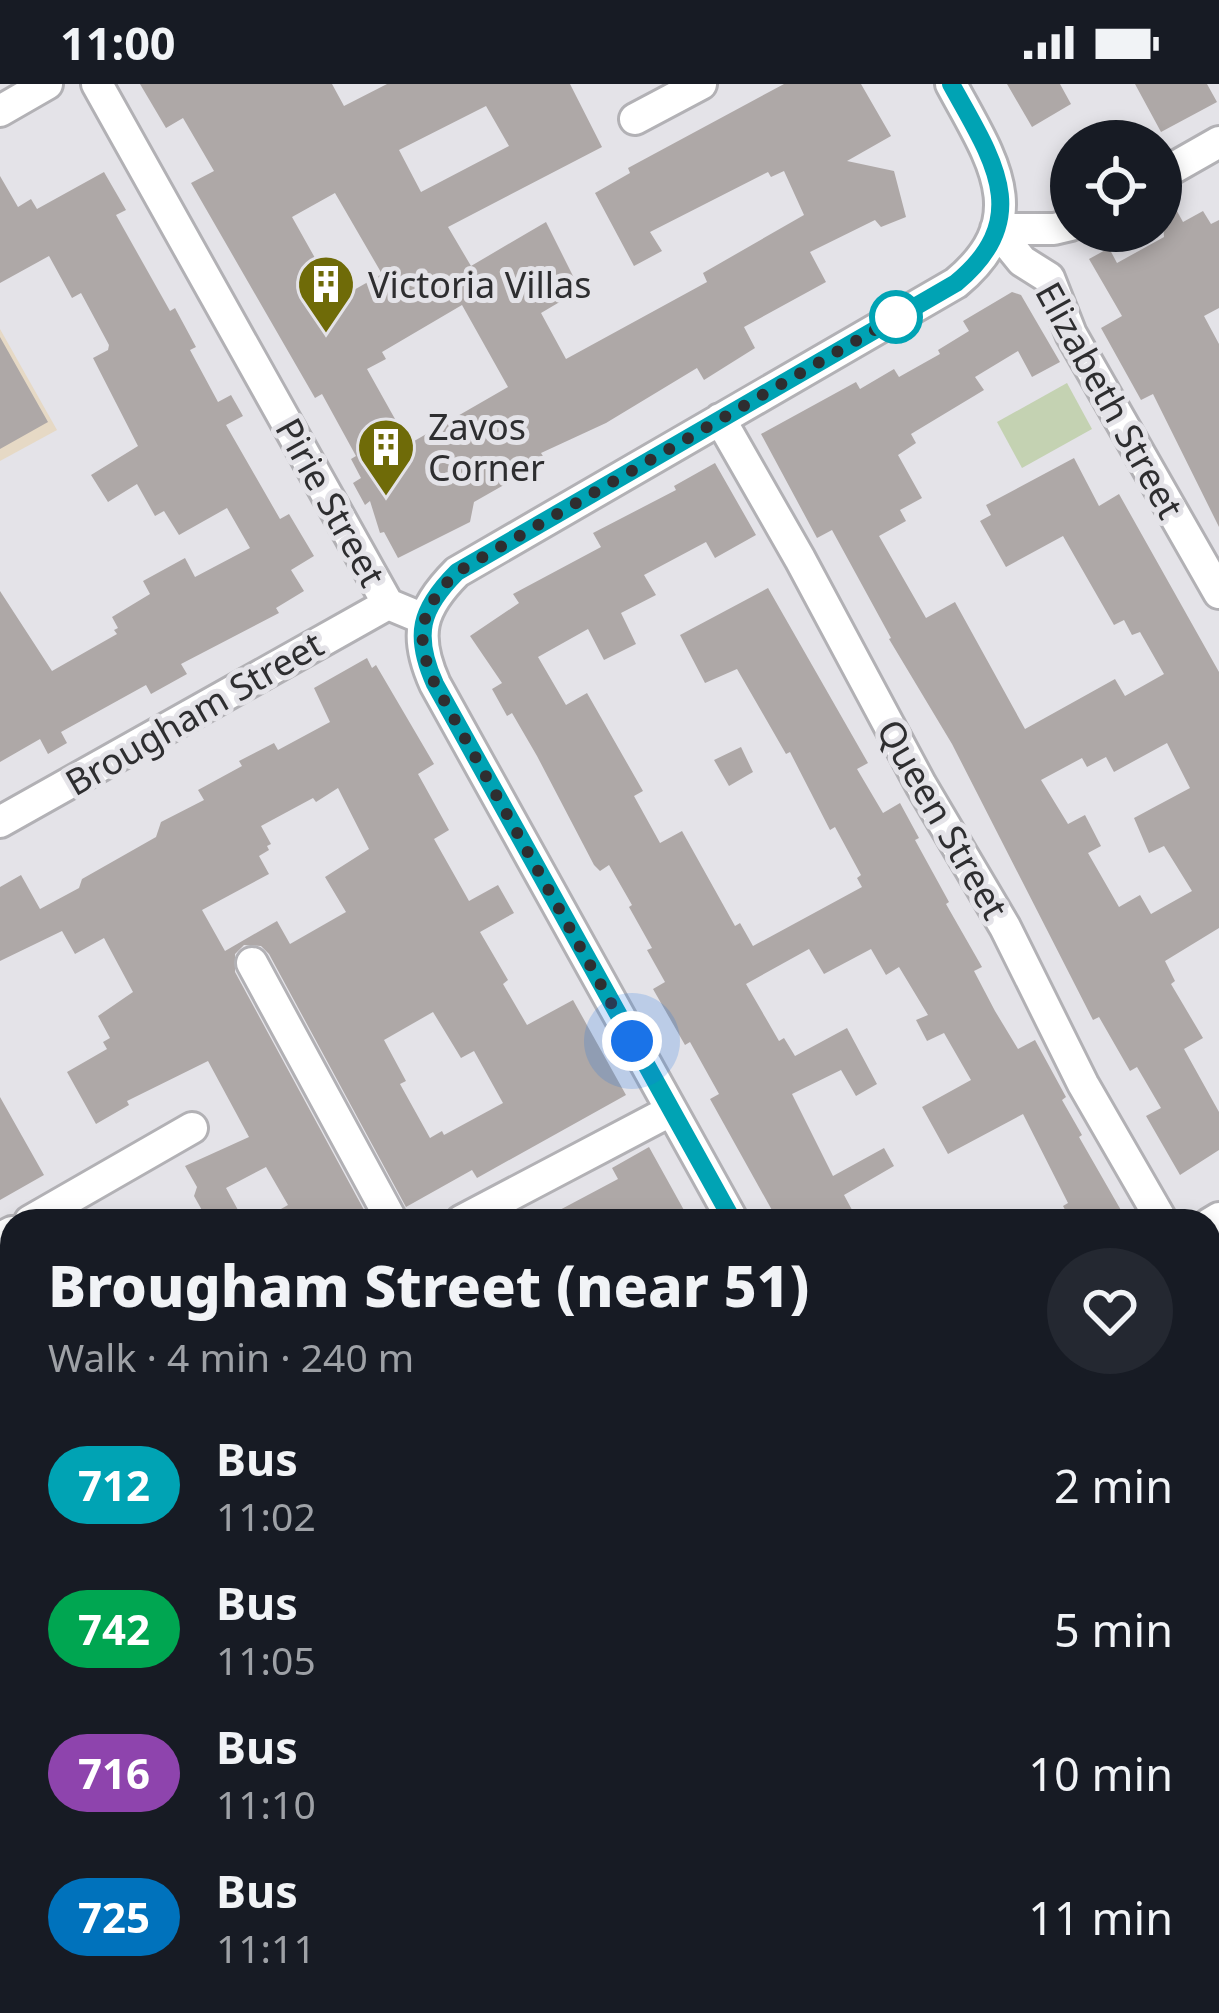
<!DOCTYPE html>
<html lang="en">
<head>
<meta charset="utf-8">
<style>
  body { margin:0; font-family:"Noto Sans",sans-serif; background:#242831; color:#f1f3f6; height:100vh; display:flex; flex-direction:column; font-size:45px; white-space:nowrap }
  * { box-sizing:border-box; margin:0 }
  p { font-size:39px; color:#9ea1a6 }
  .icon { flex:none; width:66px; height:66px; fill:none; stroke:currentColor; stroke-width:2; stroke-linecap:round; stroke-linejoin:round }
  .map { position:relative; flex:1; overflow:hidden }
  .panel { position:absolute; left:0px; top:1125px; width:1221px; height:804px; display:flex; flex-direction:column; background:#171b24; border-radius:36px 36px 0 0; box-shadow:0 6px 18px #0003 }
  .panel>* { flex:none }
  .badge { padding:0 24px; border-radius:39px; font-size:42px; line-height:78px }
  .buttons { position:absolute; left:1050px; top:36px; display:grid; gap:24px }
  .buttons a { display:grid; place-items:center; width:132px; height:132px; border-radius:50%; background:#171b24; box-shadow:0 6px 18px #0003; font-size:60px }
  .you { position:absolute; width:60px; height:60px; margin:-30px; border:9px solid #fff; border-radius:50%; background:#1a73e8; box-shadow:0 0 0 18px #1a73e833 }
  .map>.badge { position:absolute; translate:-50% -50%; box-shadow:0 0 0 6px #fff }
  .round { display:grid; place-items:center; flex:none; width:126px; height:126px; border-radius:63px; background:#242831 }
  .headline { display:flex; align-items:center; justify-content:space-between; height:204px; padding:0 48px }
  h1 { font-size:57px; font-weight:800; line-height:90px }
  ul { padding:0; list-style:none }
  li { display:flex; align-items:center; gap:36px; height:144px; padding:0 48px }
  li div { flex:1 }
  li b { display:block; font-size:45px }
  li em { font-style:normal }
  li .badge { min-width:132px; font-weight:700; text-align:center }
  .status { display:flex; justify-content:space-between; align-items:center; height:84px; padding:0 60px; background:#171b24; direction:ltr }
  .status svg { height:33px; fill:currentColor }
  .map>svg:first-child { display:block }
  .commercial { fill:#e6d9c5 }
  .green { fill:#c4d2b2 }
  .forest { fill:#95a87e }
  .building { fill:#aea8a7; fill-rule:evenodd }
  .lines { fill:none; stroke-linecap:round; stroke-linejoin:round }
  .minor-tunnel { stroke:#c0bfc3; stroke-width:30; stroke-dasharray:30 15; stroke-linecap:butt }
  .minor-casing { stroke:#b2b1b5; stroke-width:36 }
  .minor { stroke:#fff; stroke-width:30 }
  .line-casing { stroke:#fff; stroke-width:27 }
  .line { stroke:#00a3b4; stroke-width:18 }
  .walk { stroke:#2e2e30; stroke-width:12; stroke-dasharray:0 21.6 }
  .stop-dot { fill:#fff; stroke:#00a3b4; stroke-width:6 }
  .labels { text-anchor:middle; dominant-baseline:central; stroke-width:10; stroke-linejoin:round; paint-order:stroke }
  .poi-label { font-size:36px; fill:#2e2e30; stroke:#e4e3e8; text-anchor:start }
  .street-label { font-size:36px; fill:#2e2e30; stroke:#e4e3e8 }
</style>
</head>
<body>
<div class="status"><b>11:00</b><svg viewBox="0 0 49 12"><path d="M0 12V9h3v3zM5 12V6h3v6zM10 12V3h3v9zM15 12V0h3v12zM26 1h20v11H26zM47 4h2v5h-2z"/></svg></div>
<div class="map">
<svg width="1219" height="1929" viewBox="0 0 1219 1929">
  <rect width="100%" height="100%" fill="#e4e3e8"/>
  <path class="commercial" d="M0,245L57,346L0,377Z"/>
  <path class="green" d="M1067,299L1092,345L1022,384L997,338Z"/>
  <path class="forest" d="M1209,1796L1219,1806V1929H755L777,1917H1209Z"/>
  <path class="building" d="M140,0H332L344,22L387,0H570L602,63L448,143L471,182L546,138L580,206L541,229L566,275L707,198L703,189L804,131L784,87L771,93L768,88L650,148L662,167L634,182L595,109L630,89L628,84L784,0H861L891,52L847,77L894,87L906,133L881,143L875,136L810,168L826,198L744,243L755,264L704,296L697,284L606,339L541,369L546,377L474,418L470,438L398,474L384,448L380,449L370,417L365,421L353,399L361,394L351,375L356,372L322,310L315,314L191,99L214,87L183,34L166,44ZM486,22L509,62L421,108L399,66ZM335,109L382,190L338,215L292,133ZM462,221L508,303L409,360L367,285L386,275L382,268Z
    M1007,0H1060L1071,20L1032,43Z
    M1135,0H1207L1217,18L1161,48Z
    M104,88L126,126L116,131L170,227L175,224L196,263L190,266L218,318L231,311L243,332L226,341L280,435L289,430L314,472L291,486L304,507L276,524L279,529L181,580L187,590L151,610L146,601L61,648L67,659L48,670L40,655L0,678V507L52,587L117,550L114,546L118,544L112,533L150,510L143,497L185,474L195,493L250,464L227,424L179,451L164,427L155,432L137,400L108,418L91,391L138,362L93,274L108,266L109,261L81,209L72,214L49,172L0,199V92L18,123L31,115L37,125Z
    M1167,109L1183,138L1203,127L1211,140L1219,136V224L1204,232L1219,260V443L1153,310L1141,316L1101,244L1122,232L1089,175L1109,164L1117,179L1164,153L1161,110Z
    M1012,208L1021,211L1060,278L1032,293L1018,267L975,293L984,306L911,350L916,359L898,371L922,414L900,426L906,437L879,452L926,534L955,518L1025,645L1115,595L1125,612L1164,590L1140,548L1132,551L1124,536L1114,541L1063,452L1006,483L980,437L991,431L986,421L1074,374L1099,422L1119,410L1219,588V844L1165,877L1175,897L1171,900L1203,954L1184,965L1219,1028V1066L1180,1091L1146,1032L1161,1024L1137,983L1130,987L1099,933L1093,936L952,660L889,555L891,554L832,446L817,454L761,350L856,298L860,305L894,285L899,293L940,270L938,266L969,247L963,237ZM1167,659L1190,704L1134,734L1149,769L1164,762L1192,807L1151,830L1140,811L1119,823L1088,769L1101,762L1085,731L1068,740L1041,696L1082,674L1087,683L1106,673L1114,688Z
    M0,253L48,338L0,365Z
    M715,379L756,451L715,474L706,458L644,491L656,511L621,529L636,560L604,576L588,545L538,573L566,621L587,609L643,707L634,712L660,759L682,747L735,842L740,839L753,862L862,803L857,794L861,791L835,743L830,746L790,668L786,670L737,585L705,599L680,551L768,504L868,679L857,685L883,729L900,719L919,754L915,756L949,818L946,820L982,883L974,887L995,927L1018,965L1035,956L1066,1013L1062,1016L1082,1051L1079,1053L1122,1128L1107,1137H1071L1063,1122L1068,1119L1023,1030L948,1070L922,1023L971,996L944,949L927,957L916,936L928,931L899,883L886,891L871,865L824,890L809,865L746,900L779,957L784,954L795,972L847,944L877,1000L856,1012L841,986L792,1010L833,1092L884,1064L894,1082L844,1111L858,1137H778L710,1015L719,1010L690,958L685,961L653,905L665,898L647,866L652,864L629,823L632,821L609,781L600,787L594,781L537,672L512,629L507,632L492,605L502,599L470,552L519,519L513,510L601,463L593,449L676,406L674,402Z
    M367,574L372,584L376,581L434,680L418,690L449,746L434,755L469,817L498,801L514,829L480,848L508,896L503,900L527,941L573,916L626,1011L477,1094L472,1086L406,1123L269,870L261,862L244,861L235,870V888L370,1137H260L288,1121L266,1083L226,1104L244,1137H208L194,1112L197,1103L185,1082L249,1053L208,977L127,1017L129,1021L96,1040L67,988L107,965L103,958L110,954L98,932L133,908L104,854L75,870L62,847L0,877V803L21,791L40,825L79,804L82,795L156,753L161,738L204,716L198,706L242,682L239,677L274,659L278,666L330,638L314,604ZM338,704L369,765L325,793L346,828L290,860L277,837L225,867L202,826L269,790L259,772L269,766L267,762L271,760L261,742L313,714L316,718ZM433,928L461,974L474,967L503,1019L444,1051L442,1047L430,1054L400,1000L406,997L384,956Z
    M741,663L753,688L729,702L714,676Z
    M0,1013L44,1091L0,1116Z
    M649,1063L690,1137H539L618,1095L612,1084Z"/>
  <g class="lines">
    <path class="minor-tunnel" d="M1118,1917V1929"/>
    <defs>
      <path id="minor" d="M97,0L388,520L424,535
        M0,27L47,0
        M635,35L701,0
        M1161,91L1219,58
        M996,145L1022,177L1049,194L1071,250L1219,509
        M996,145H1054L1071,141
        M720,335L800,475L921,701L1005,843L1083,1000L1162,1137
        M0,738L388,520
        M252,879L392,1137
        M30,1137L192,1044
        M461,1137L670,1027
        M733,1137L435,600C413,551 420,525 457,488L956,199C1036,133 990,73 951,0
        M1209,1140L1219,1134
        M0,1154L12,1148
        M0,1194L12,1214
        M0,1447L12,1441
        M1209,1467L1219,1486
        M1209,1744L1219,1743
        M0,1809L12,1802
        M429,1929L450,1917"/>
    </defs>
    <use href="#minor" class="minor-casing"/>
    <use href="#minor" class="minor"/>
  </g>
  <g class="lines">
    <defs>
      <path id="line" d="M733,1137L435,600C413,551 420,525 457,488L956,199C1036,133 991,73 951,0"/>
    </defs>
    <use href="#line" class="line-casing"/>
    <use href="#line" class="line"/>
    <path class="walk" d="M632,957L435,600C413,551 420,525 457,488L904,229L896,233"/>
  </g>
  <defs>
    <symbol id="building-pin" viewBox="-11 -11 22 30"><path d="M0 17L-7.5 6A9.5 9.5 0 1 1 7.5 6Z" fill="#6f6b08" stroke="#e4e3e8"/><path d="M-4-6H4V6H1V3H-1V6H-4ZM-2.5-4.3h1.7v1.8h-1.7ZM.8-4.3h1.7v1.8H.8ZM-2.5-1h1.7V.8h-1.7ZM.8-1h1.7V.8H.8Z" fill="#fff"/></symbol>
  </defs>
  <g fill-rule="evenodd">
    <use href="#building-pin" x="293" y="167" width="66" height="90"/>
    <use href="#building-pin" x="353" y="330" width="66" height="90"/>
  </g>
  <circle class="stop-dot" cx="896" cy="233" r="24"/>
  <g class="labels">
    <g class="poi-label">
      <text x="368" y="200">Victoria Villas</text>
      <text x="428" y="342">Zavos<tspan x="428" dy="41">Corner</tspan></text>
    </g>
    <g class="street-label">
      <text transform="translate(1110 316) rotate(61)">Elizabeth Street</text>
      <text transform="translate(331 418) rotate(61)">Pirie Street</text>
      <text transform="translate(194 629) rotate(-30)">Brougham Street</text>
      <text transform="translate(943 735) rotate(60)">Queen Street</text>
    </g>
  </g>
</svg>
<div class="buttons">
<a><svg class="icon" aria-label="locate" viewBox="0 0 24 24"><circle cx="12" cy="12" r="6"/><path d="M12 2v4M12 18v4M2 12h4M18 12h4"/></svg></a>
</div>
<div class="you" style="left:632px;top:957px"></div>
<section class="panel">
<div class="headline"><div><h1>Brougham Street (near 51)</h1><p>Walk · 4 min · 240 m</p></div><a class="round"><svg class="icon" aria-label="heart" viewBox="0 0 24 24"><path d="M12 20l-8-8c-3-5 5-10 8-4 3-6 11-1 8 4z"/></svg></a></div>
<ul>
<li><span class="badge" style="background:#00a3b4;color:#fff">712</span><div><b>Bus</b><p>11:02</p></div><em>2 min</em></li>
<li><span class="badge" style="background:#00a651;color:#fff">742</span><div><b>Bus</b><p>11:05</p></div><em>5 min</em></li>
<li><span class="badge" style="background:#8e44ad;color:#fff">716</span><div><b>Bus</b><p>11:10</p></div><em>10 min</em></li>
<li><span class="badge" style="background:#0072bc;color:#fff">725</span><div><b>Bus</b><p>11:11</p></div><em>11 min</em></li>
</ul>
</section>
</div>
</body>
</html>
